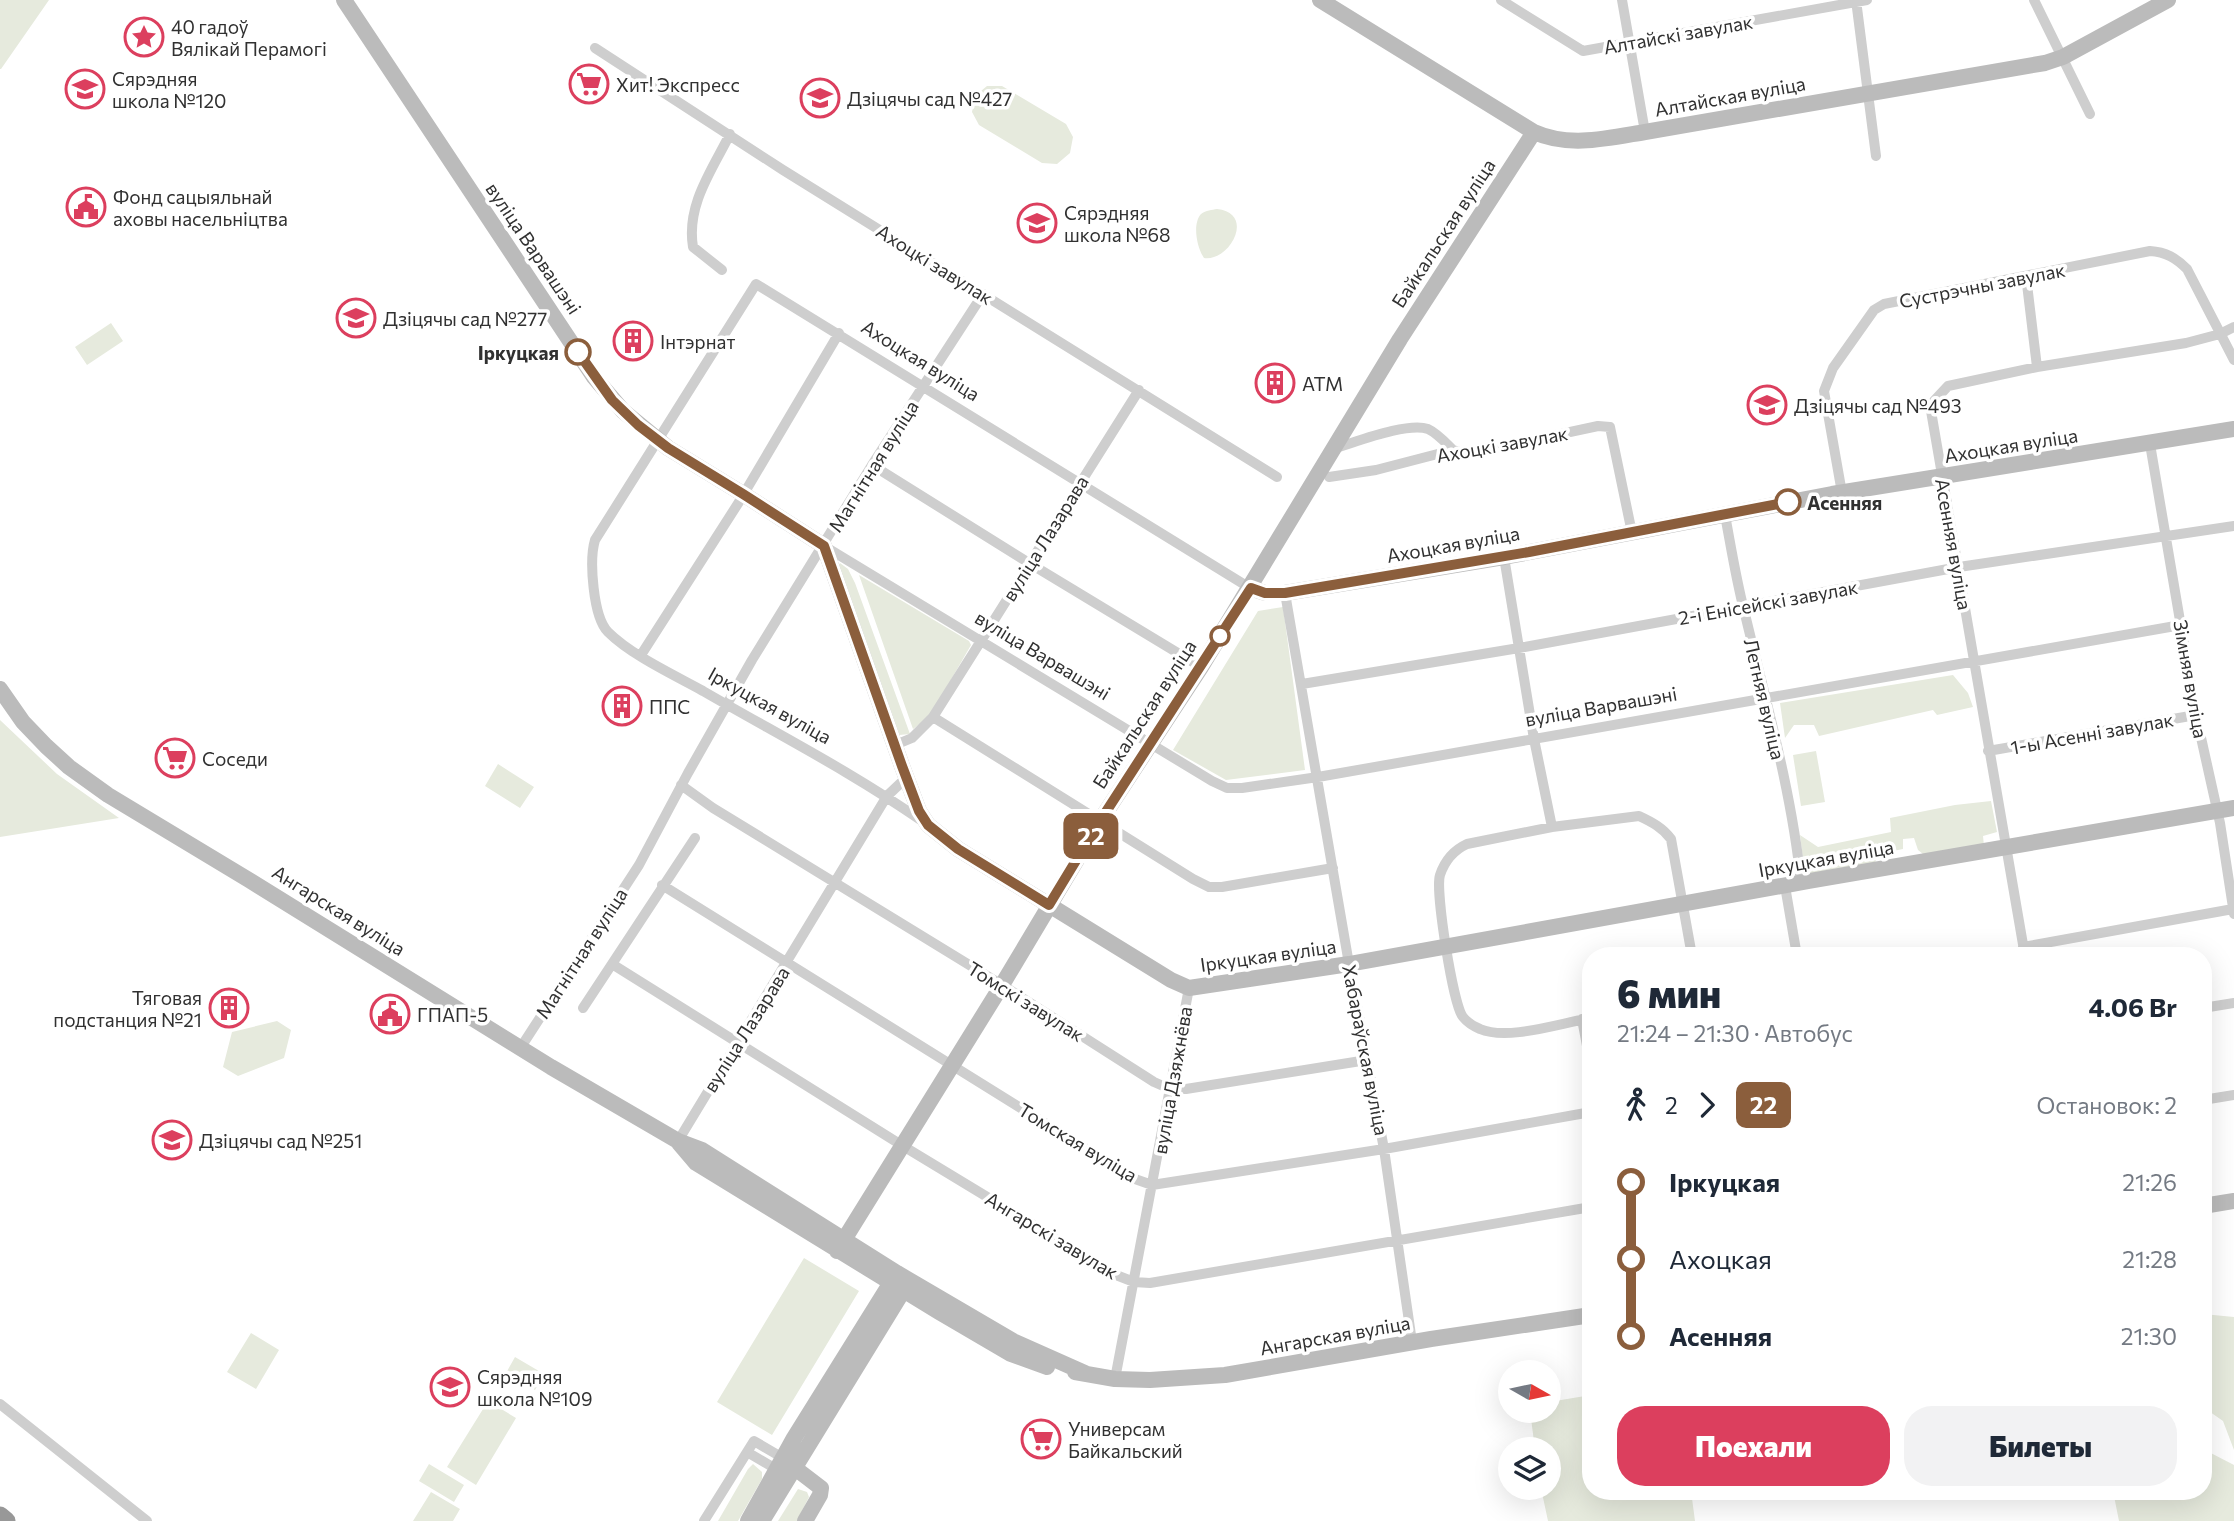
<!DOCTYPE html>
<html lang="ru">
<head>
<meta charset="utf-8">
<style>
  body { margin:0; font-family:Commissioner,sans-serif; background:#f2f2f3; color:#1f2937; height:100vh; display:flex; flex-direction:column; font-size:26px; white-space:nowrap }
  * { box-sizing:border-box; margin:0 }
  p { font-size:23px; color:#747a83 }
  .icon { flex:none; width:38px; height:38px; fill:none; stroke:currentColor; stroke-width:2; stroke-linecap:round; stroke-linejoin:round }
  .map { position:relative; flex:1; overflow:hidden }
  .details { position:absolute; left:1582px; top:947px; width:630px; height:553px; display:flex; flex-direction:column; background:#fff; border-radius:28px; box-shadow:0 7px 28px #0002 }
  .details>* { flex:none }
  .badge { padding:0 14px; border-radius:10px; font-size:24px; line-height:46px }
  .needle { width:46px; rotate:99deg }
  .fabs { position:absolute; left:1498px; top:1360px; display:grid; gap:14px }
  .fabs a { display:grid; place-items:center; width:63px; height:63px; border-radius:50%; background:#fff; box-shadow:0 7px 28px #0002; font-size:35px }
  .map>.badge { position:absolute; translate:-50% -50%; box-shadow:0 0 0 4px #fff }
  .legs { display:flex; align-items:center; gap:10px; height:77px; padding:0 35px; font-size:23px }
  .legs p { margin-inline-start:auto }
  .headline { display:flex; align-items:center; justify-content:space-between; height:119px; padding:0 35px }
  h1 { font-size:38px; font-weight:800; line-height:52px }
  .button { display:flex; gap:14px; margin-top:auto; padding:14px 35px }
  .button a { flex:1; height:80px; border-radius:28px; background:#dc3f5e; color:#fff; font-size:28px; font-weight:800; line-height:80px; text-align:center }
  .button a+a { background:#f2f2f3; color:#1f2937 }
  ul { padding:0 35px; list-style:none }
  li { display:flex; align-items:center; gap:24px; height:77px; font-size:26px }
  li i { display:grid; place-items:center; width:10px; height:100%; margin:0 9px; background:currentColor }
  li i::after { content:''; width:18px; height:18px; margin:-9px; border:5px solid; border-radius:50%; background:#fff }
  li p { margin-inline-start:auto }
  li:first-child i { background:linear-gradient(#0000 50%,currentColor 0) }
  li:last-child i { background:linear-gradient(currentColor 50%,#0000 0) }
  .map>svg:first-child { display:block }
  .green { fill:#e6eadd }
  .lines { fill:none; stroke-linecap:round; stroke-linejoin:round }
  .street { stroke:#cecece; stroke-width:10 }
  .secondary { stroke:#bbb; stroke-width:16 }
  .highway { stroke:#989898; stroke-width:19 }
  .line-1-casing { stroke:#fff; stroke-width:16 }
  .line-1 { stroke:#8b5e3c; stroke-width:10 }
  .stop-1-dot { fill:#fff; stroke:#8b5e3c; stroke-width:3.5 }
  .labels { text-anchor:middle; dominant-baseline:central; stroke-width:7; stroke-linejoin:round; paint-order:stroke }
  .poi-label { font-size:19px; fill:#313131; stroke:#fff; text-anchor:start }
  .street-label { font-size:19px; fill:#313131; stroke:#fff }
  .stop-label { font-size:19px; font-weight:bold; fill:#313131; stroke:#fff; text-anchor:end }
</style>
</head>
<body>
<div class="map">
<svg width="2234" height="1521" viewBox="0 0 2234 1521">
  <rect width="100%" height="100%" fill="#fff"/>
  <path class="green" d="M0,0H49L1,69H0Z
    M987,86H1002L1066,124L1073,137L1070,153L1057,164L1042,163L979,125L972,112L975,96Z
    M1217,209C1256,213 1230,262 1204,258C1197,248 1192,224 1201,214C1206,210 1212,210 1217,209Z
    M111,323L123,341L87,365L75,347Z
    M840,563L848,569L855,583L910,734L899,735L838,566Z
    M859,575L969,641L971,645L930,716L913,729Z
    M1283,607L1305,770L1226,780L1173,750L1258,611Z
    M1953,675L1968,693L1973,707L1937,715L1933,710L1819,736L1814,725H1794L1785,738L1780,703Z
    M0,720L57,774L119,818L0,837Z
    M1816,751L1825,802L1801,806L1793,755Z
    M498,764L534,787L520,808L485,786Z
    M1991,801L1997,832L1983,836L1984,846L1928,858L1918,850L1914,838L1903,839V849L1878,854L1874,866L1805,875L1800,835L1818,847L1891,832L1890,818L1955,805Z
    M277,1021L291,1030L284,1058L238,1076L223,1067L232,1032Z
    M804,1258L859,1291L772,1435L717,1402Z
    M2203,1314L2234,1317V1450L2223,1421L2203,1407Z
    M251,1333L279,1350L256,1389L227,1372Z
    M515,1357L544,1374L535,1390L506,1373Z
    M1591,1395V1491H1691L1695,1521H1548L1541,1488H1549V1449H1535L1530,1411L1549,1410V1402Z
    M488,1401L516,1418L476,1485L447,1467Z
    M2203,1449L2234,1465V1521H2119L2113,1491H2203Z
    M429,1464L464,1485L454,1502L419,1481Z
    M753,1464L762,1472V1479L738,1521H718L748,1469Z
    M798,1489L807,1492L809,1497L797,1521H778Z
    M431,1492L460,1509L453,1521H413Z"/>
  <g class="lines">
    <path class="street" d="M1501,0L1583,51L1867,0
      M1622,0L1645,132
      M1856,0L1876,156
      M2034,0L2090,114
      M595,48L783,170L1277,477
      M722,270L693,247C686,205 712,170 730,134
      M2026,276L2037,367
      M2150,444L2196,715L2220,823L2234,914
      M1332,449C1354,443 1406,422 1428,429C1437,433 1446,443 1453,450
      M872,465L1029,563L1201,667
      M1329,477L1376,470L1453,450L1467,454L1598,426L1610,427L1632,533
      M1842,493L1824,391L1833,368L1874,310L1884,304L2150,251C2166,252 2176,258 2187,269L2234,360
      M1725,515C1731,547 1736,579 1744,610C1765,698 1792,792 1801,883
      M824,546L1212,781L1227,788H1242L1318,777L2181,625
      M1504,557L1534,739L1552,827
      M1285,593L1349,964L1384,1149L1412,1342
      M641,655L739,502L839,333
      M1302,684L1519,648L1959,567L2234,526
      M933,717L1193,879L1209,887H1222L1333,868
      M895,745L912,738L933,717L1139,390
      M1988,751L2196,715
      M681,785L713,808L1002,985L1154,1082L1170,1089H1186L1367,1060
      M922,821C852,772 777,734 703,691C674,675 631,655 608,632C593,617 589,560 595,540L756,284L1250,588
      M662,885L1135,1179L1152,1185L1384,1149L1591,1112
      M1785,886L1797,956
      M2023,947L2233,909
      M2025,956L1931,411L1934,401L1948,386L2037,367L2186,343L2220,334L2234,327
      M612,964L903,1146L1116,1275L1134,1282L1150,1283L1591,1207
      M583,1008L695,838
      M2203,1008L2234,1003
      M1591,1018C1560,1023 1508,1041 1480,1029C1475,1027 1467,1022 1463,1017C1453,1005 1435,890 1440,875C1445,860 1454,850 1467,844L1552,827L1639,816C1652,822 1663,828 1671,839L1692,956
      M1582,1019L1591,1067
      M521,1047L639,865L688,773L752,660L872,465L983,294
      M2203,1100L2234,1095
      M678,1141L887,796L906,778
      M1115,1379L1189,988
      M0,1404L147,1521
      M747,1452L776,1469H782
      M704,1521L754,1441L783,1458"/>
    <path class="secondary" d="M344,0L594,377L623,411L668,448L743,494L824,546L902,766L919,811L928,825L958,849L1171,980L1189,988L1349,964L1809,881L2234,808
      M1320,0L1534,132C1569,148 1609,138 1645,132L2045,63L2063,57L2168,0
      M1250,588L1265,593H1285L1504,557L1832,494L2234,429
      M0,689L23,722L46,746L69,767L108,795L249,880L551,1067L678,1141L702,1150L897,1273L1013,1341L1085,1373
      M679,1143L696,1163L939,1312L1011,1354L1047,1367
      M2203,1206L2234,1201
      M837,1251L1002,985L1100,821L1201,667L1400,339L1534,132
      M1075,1372L1115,1379L1150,1380L1225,1375L1431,1339L1591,1315
      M787,1462L821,1488L820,1495L805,1521
      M748,1521L794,1438L890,1284L901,1280
      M762,1521L903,1291L905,1284"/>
    <path class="highway" d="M0,1516L6,1521"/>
  </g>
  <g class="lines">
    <defs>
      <path id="line-1" d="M578,352L612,400L638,425L668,448L743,494L824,546L902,766L919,811L928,825L958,849L1049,905L1100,821L1251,588L1265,593H1285L1529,552L1788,502"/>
    </defs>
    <use href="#line-1" class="line-1-casing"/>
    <use href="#line-1" class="line-1"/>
  </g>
  <defs>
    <symbol id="sight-ring" viewBox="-11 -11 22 22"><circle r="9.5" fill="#fff" stroke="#dc3f5e" stroke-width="1.5"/><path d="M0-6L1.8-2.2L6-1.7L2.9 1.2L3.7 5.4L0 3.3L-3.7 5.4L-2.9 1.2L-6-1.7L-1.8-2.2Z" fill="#dc3f5e"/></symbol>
    <symbol id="supermarket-ring" viewBox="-11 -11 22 22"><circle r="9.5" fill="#fff" stroke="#dc3f5e" stroke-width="1.5"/><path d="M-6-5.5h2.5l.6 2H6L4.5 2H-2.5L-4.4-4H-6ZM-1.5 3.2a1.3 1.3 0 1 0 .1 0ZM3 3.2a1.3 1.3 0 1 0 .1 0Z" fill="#dc3f5e"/></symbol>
    <symbol id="school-ring" viewBox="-11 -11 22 22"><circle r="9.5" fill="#fff" stroke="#dc3f5e" stroke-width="1.5"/><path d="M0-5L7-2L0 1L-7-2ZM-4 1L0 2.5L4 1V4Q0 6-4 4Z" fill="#dc3f5e"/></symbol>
    <symbol id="civic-ring" viewBox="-11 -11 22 22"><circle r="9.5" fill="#fff" stroke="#dc3f5e" stroke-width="1.5"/><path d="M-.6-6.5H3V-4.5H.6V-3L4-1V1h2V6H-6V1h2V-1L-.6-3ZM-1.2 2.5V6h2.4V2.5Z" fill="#dc3f5e"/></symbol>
    <symbol id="building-ring" viewBox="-11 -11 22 22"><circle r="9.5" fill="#fff" stroke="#dc3f5e" stroke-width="1.5"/><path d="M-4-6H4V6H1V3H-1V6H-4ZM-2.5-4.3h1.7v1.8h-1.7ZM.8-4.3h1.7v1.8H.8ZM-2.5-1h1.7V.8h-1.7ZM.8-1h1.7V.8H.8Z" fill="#dc3f5e"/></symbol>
  </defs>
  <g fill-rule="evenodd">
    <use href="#sight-ring" x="122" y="15" width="44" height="44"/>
    <use href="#supermarket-ring" x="567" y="62" width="44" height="44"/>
    <use href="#school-ring" x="63" y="67" width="44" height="44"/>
    <use href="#school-ring" x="798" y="76" width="44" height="44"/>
    <use href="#civic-ring" x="64" y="185" width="44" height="44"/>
    <use href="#school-ring" x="1015" y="201" width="44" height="44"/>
    <use href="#school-ring" x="334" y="296" width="44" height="44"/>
    <use href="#building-ring" x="611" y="319" width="44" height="44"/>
    <use href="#building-ring" x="1253" y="361" width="44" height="44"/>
    <use href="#school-ring" x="1745" y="383" width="44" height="44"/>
    <use href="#building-ring" x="600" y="684" width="44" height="44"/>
    <use href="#supermarket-ring" x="153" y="736" width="44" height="44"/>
    <use href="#building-ring" x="207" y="986" width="44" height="44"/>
    <use href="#civic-ring" x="368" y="992" width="44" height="44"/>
    <use href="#school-ring" x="150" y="1118" width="44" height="44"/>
    <use href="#school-ring" x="428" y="1365" width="44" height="44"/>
    <use href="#supermarket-ring" x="1019" y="1417" width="44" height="44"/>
  </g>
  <g class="stop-1-dot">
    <circle cx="578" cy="352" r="12"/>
    <circle cx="1788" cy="502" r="12"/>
    <circle cx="1220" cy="636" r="9"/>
  </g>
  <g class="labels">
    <g class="poi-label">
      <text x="171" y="26">40 гадоў<tspan x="171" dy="22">Вялікай Перамогі</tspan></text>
      <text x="112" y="78">Сярэдняя<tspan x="112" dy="22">школа №120</tspan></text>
      <text x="616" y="84">Хит! Экспресс</text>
      <text x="847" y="98">Дзіцячы сад №427</text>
      <text x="113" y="196">Фонд сацыяльнай<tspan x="113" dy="22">аховы насельніцтва</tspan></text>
      <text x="1064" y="212">Сярэдняя<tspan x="1064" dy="22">школа №68</tspan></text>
      <text x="383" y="318">Дзіцячы сад №277</text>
      <text x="660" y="341">Інтэрнат</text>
      <text x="1302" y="383">АТМ</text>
      <text x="1794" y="405">Дзіцячы сад №493</text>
      <text x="649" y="706">ППС</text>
      <text x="202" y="758">Соседи</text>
      <text x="202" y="997" text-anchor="end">Тяговая<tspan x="202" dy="22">подстанция №21</tspan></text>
      <text x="417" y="1014">ГПАП-5</text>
      <text x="199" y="1140">Дзіцячы сад №251</text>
      <text x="477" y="1376">Сярэдняя<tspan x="477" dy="22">школа №109</tspan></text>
      <text x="1068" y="1428">Универсам<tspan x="1068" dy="22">Байкальский</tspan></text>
    </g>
    <g class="street-label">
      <text transform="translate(1678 34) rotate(-10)">Алтайскі завулак</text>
      <text transform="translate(1730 96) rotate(-10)">Алтайская вуліца</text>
      <text transform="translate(1443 233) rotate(-57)">Байкальская вуліца</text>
      <text transform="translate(534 248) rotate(56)">вуліца Варвашэні</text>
      <text transform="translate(935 264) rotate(32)">Ахоцкі завулак</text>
      <text transform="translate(1982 285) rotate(-11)">Сустрэчны завулак</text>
      <text transform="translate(921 360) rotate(32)">Ахоцкая вуліца</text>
      <text transform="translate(1502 444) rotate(-10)">Ахоцкі завулак</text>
      <text transform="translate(2011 445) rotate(-9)">Ахоцкая вуліца</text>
      <text transform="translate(873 466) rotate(-58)">Магнітная вуліца</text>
      <text transform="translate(1045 538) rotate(-58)">вуліца Лазарава</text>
      <text transform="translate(1453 544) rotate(-10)">Ахоцкая вуліца</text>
      <text transform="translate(1954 544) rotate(80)">Асенняя вуліца</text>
      <text transform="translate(1768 602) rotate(-10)">2-і Енісейскі завулак</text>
      <text transform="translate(1043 655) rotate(31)">вуліца Варвашэні</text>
      <text transform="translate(2191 679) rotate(80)">Зімняя вуліца</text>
      <text transform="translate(1765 699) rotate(77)">Летняя вуліца</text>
      <text transform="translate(770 705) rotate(29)">Іркуцкая вуліца</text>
      <text transform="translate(1601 706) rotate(-10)">вуліца Варвашэні</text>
      <text transform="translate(1144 714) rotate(-57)">Байкальская вуліца</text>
      <text transform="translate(2092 733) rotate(-10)">1-ы Асенні завулак</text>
      <text transform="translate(1826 858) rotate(-10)">Іркуцкая вуліца</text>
      <text transform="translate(339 910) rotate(32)">Ангарская вуліца</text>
      <text transform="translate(581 953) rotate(-57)">Магнітная вуліца</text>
      <text transform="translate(1268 955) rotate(-8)">Іркуцкая вуліца</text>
      <text transform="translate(1026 1001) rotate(32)">Томскі завулак</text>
      <text transform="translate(746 1029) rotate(-58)">вуліца Лазарава</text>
      <text transform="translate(1366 1050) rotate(79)">Хабараўская вуліца</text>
      <text transform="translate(1172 1080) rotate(-80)">вуліца Дзяжнёва</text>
      <text transform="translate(1078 1142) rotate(31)">Томская вуліца</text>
      <text transform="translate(1052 1235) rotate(31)">Ангарскі завулак</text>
      <text transform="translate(1335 1335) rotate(-10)">Ангарская вуліца</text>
    </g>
    <g class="stop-label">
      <text x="559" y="352">Іркуцкая</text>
      <text x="1807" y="502" text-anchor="start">Асенняя</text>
    </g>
  </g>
</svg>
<div class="fabs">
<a><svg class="needle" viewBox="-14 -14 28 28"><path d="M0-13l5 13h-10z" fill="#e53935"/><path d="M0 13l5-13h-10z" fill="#747a83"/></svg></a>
<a><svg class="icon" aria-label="layers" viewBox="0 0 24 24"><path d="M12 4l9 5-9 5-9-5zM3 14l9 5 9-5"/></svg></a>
</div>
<b class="badge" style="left:1091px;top:836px;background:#8b5e3c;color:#fff">22</b>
<section class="details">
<div class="headline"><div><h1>6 мин</h1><p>21:24 – 21:30 · Автобус</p></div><b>4.06 Br</b></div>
<div class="legs"><svg class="icon" aria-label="walk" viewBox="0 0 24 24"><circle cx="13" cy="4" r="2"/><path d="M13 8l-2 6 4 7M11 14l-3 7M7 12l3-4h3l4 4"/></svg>2<svg class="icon" aria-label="forward" viewBox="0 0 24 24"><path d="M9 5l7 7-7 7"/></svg><b class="badge" style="background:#8b5e3c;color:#fff">22</b><p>Остановок: 2</p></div>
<ul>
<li><i style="color:#8b5e3c"></i><b>Іркуцкая</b><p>21:26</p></li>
<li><i style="color:#8b5e3c"></i><span>Ахоцкая</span><p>21:28</p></li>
<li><i style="color:#8b5e3c"></i><b>Асенняя</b><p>21:30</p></li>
</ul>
<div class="button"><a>Поехали</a><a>Билеты</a></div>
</section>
</div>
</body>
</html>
